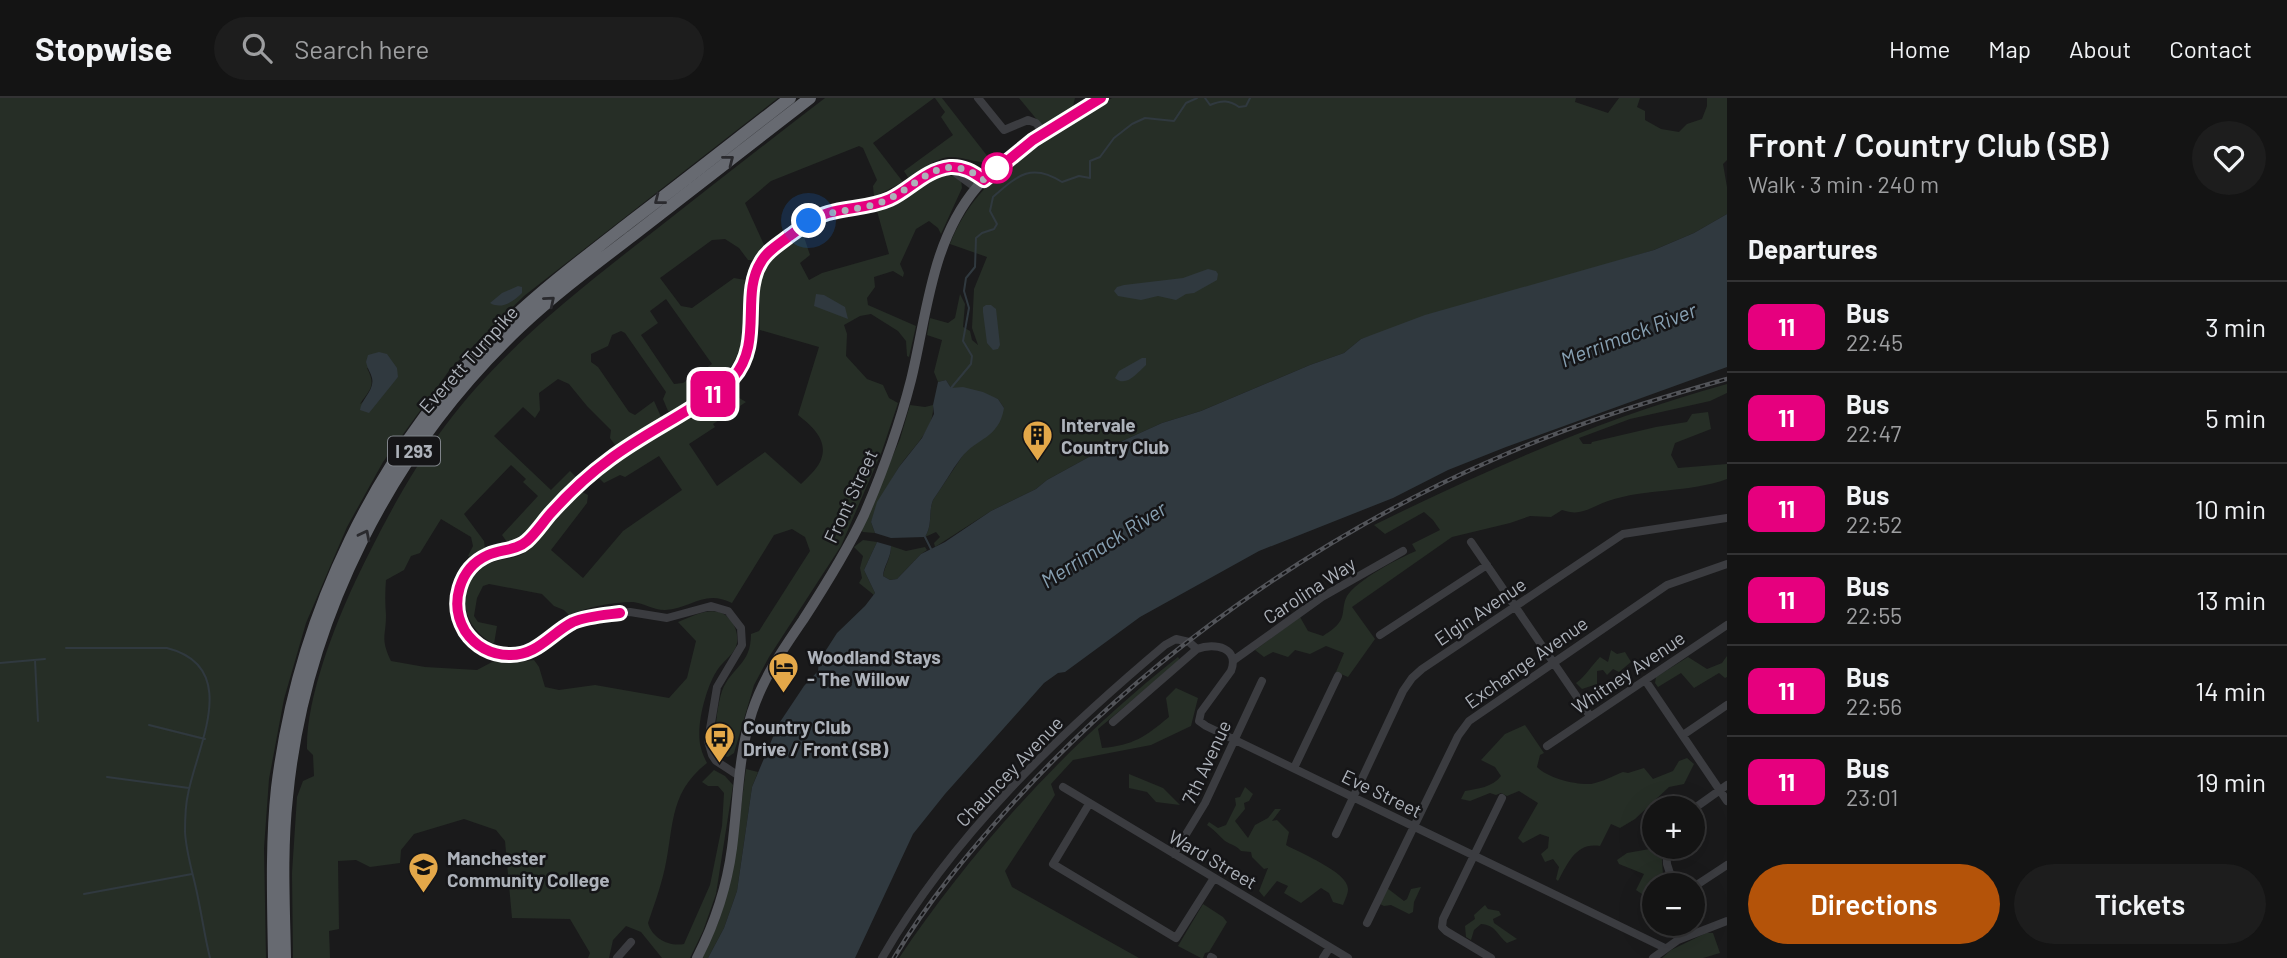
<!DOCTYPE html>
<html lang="en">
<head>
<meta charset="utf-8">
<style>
  body { margin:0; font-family:Barlow,sans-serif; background:#1d1d1d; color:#f1f3f6; height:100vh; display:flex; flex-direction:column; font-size:26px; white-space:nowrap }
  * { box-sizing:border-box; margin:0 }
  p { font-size:23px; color:#9d9ea0 }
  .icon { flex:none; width:38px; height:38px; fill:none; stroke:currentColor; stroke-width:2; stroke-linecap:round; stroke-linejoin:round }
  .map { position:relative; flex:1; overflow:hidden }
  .drawer { display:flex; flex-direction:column; background:#141414; width:560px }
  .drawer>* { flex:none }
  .badge { padding:0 14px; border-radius:10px; font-size:24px; line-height:46px }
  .fabs { position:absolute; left:1642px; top:698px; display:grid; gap:14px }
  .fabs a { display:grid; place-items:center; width:63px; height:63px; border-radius:50%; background:#141414; box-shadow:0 7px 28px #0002,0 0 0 2px #333334; font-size:35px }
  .you { position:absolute; width:35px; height:35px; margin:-18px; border:5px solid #fff; border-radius:50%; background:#1a73e8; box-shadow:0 0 0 10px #1a73e833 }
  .map>.badge { position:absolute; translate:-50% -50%; box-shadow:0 0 0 4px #fff }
  h2 { padding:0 21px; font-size:26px; line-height:63px }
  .round { display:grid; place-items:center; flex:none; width:74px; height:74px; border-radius:37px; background:#1d1d1d }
  .overview { display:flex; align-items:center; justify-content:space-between; height:119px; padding:0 21px }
  h1 { font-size:33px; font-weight:600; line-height:52px }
  .primary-button { display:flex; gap:14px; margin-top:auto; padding:14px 21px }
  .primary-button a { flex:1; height:80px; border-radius:42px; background:#b45309; color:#fff; font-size:28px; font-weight:600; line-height:80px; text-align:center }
  .primary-button a+a { background:#1d1d1d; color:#f1f3f6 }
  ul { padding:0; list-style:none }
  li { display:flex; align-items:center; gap:21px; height:91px; padding:0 21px; border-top:2px solid #333334 }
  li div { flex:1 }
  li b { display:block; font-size:26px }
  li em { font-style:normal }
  li .badge { min-width:77px; font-weight:700; text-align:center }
  header { display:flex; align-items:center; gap:42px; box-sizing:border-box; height:98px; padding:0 35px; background:#141414; border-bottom:2px solid #333334 }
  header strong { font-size:33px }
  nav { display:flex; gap:38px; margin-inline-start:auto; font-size:24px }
  .search { width:490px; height:63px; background:#1d1d1d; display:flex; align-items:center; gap:18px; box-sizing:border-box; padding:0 24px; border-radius:38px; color:#9d9ea0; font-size:26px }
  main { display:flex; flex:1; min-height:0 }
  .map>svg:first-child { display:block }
  .green { fill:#262e26; fill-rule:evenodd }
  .water { fill:#30393f }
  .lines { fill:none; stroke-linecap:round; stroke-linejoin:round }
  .stream { stroke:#30393f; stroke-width:2 }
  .minor { stroke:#3b3c40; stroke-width:8 }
  .major { stroke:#57595f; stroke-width:10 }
  .highway { stroke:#676a71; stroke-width:12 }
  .rail-casing { stroke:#525459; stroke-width:4.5 }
  .rail { stroke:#151517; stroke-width:2; stroke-dasharray:5; stroke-linecap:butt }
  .oneway { stroke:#2a2a2e }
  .line-casing { stroke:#fff; stroke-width:16 }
  .line { stroke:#e6007e; stroke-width:10 }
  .walk { stroke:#adb2ba; stroke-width:7; stroke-dasharray:0 12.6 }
  .stop-dot { fill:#fff; stroke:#e6007e; stroke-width:3.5 }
  .labels { text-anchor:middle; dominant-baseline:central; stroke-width:5; stroke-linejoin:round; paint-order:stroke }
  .shield { fill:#151517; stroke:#7f8389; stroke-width:2 }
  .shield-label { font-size:18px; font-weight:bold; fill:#adb2ba }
  .street-label { font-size:19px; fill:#adb2ba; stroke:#151517 }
  .poi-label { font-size:19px; font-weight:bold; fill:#adb2ba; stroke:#151517; text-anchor:start }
  .water-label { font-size:21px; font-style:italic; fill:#87a0b2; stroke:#151517 }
</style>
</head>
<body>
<header>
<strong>Stopwise</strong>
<div class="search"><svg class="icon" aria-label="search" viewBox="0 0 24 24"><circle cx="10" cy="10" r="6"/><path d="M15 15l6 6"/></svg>Search here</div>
<nav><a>Home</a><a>Map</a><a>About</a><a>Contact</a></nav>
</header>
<main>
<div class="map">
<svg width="1727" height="860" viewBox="0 0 1727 860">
  <rect width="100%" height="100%" fill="#1a1a1b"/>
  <path class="green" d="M0,0H778L524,198L451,270L383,364L347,429L306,525L284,601L269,681L264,750L266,860H0ZM367,270L398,279L360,306C371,290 376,288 367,270Z
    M825,0H934L873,45L903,84L874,99L873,88L877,82L863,50L859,48L771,83L745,105L765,149L753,162H748L739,150L725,141L712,142L660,180L681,208L692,210L734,180L745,182C743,222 749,254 719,284L714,285L705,271L712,266L666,201L650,213L658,225L641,237L674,286L683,285L698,275L708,291L672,314L668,313L663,301L666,294L625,235L621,233L612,237L608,248L591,256V264L598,269L629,314L635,317L654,303L662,321L620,348L615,347L610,340L611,332L587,308L569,286L558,281L539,295L540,312L535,320L523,309L494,338L551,392L570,373L576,379L550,405L523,437L507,444L502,437L538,398L523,384L526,381L511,367L464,416L484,443L485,451L472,460L468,458L473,448L471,439L441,421L420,455L411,458L404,472L386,482C385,494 385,505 386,517C386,539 380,540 391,563L425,569L477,572L494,563L512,565L534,562L539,569L545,589L559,592L595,587L669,600L687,580L696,543L678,524C696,517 718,504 732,524C736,530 738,537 737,545C735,556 724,562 718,571C706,588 695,630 701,650C702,655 705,661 707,665C666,697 675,733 663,778C659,794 653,810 648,825C652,840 669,849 684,846L710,787L722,728L724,695L718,688H708L702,684L714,672L725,678L733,687L716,796L703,833L690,860H662L641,834L626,828L613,842L609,860H588L590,855L570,821L512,820L505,743L496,732L464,721L414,736L401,752L400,765L370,769L356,762L338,763L339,831L329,833L330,860H293L292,775L297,699L303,683L314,678L313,657L307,651C306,601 334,529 355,484C381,430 409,376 445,328C504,249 581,190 658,130C714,86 769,43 825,0Z
    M935,0H942L992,64C977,66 963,58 948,59C934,61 920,73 909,81L904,73L953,37L941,19L945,14Z
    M1019,0H1075L1072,11L1043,29Z
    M1112,0H1576L1575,4L1608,15L1619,0H1640L1637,9L1645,13V22L1661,31L1679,34L1687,26L1702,21L1707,8V0H1727V62L1723,66L1727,89V116L1694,135L1654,152L1361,241L1344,255L1310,267L1201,313L1162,325L1098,354L1047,382L1036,391L991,413L935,449L934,445L940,439L936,434L925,439C933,426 928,415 933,402L963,357L1004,310L998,301L951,290L946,282L938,284L934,274L942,242L927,237L930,220L948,225L955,220L960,196L965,206L963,229L970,233L972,242L978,247L972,230L974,191L987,159L950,146C977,74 1050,38 1112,0Z
    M942,76L957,79L961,82L962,90L941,136L938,130L929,123L916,131L900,166L904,175L903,179L893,173L874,179L875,189L867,200L868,207L916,228L909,259L907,258L906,243L898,233L871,216L860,218L844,227L847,236L846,258L867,281L883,287L889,300L898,305L882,353L841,448L769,559L754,587L734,655L728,659L722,657C711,647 717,608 722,593C732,568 751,567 751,536L759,533L810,453L805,439L792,431L774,437L732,505C704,491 691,511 665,512C653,512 644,505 633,504C611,504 589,509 569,517L564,512L554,508L542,496L489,486L483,488L477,500L474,518L478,524L497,528L494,546C462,530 453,490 485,468C497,459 514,463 526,454C537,447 543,435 552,426C561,415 572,405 582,394L588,397L587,405L551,452L583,480L623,433L682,392L659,358L625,379L620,377L604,385L598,379L658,337L731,295L746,304L713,326L715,329L689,346L717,388L765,354L801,386C807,380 816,372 820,364C830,343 812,328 798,317L819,249L760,232C760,213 756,187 766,170C774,156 791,146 803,136L810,157L800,165L809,182L822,175L889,156L877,113L902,103Z
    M1727,286V295L1710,303L1630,321L1579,340L1583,346H1591L1592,344L1656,329L1687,324L1692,316L1708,314L1711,331L1675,345L1671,357L1678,370L1727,366V381C1689,395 1646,390 1608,403C1590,409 1582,419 1562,412L1551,419L1530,418L1510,425L1452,439L1352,509L1375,541L1348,579L1336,574L1344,555L1326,548L1310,556L1295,552L1288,559L1273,554L1264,559L1255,552L1300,519L1308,533L1323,538C1330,533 1339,528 1342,519C1344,512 1343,505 1347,498C1357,482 1399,460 1416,453L1412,446L1440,432L1433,422L1424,414L1385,436L1374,427C1488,371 1603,320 1727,286Z
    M910,307L925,309L933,307C935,331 912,350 899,369C888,386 880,406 871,424L875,435L863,434L861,432L900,341Z
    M863,442L877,444L864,472L875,495L874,497L859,485L862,480L860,470L863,458L854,449Z
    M891,448L906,453L925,449L927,452L921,456L897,481L890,482L883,478C885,467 891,460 891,448Z
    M1611,552L1617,556L1625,554L1631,564L1619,574L1613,571L1607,577L1603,572L1597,573V586L1582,591L1576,585C1586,578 1591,568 1600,559L1608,564Z
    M1727,558V579L1725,580L1719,575L1694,590L1681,575L1658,589L1655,585L1656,579L1688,559L1707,571L1722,565Z
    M1178,559L1180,562L1098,631L1102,650C1134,647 1145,639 1169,619L1166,600L1176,590L1198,600L1191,628L1151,647L1073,662L1051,686L1055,697L1005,773L1012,789L1139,860H899C976,746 1070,644 1178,559Z
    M1525,627L1544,655L1540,657L1537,669C1548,680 1575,687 1591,686C1602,684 1613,678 1623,674L1628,675L1644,670L1653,681L1673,673L1679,663L1687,660L1694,666L1684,686L1669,689L1635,721L1620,730L1611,726L1600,748C1576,744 1568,765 1558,783L1556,781L1559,769L1553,761L1545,764L1541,756L1548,750L1549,739L1540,736L1523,745L1518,740L1538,705L1519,693L1507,698L1501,695L1496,697L1490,695L1470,703L1461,701L1465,693C1477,691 1493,689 1501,678L1495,669L1481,662L1505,636Z
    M746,671L758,674L752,689L737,793L724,830L708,860H702L719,823L732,778Z
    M1129,676L1163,690L1180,707L1156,704L1147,694L1129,690Z
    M1245,689L1253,696L1249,703L1244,705L1245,711L1235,723L1248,740L1255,727L1268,720L1275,711H1281L1272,723L1277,722L1289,734L1286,747C1300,755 1348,774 1348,791C1348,796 1345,802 1343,807L1333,804L1329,795L1321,790L1301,805L1284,795L1288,788L1277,783L1264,799L1259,793L1268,770L1264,771L1252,759L1251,754L1241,753C1236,747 1231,747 1225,743C1219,738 1215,732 1207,727L1209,724L1218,730L1226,727L1236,707L1235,700L1240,699Z
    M1661,749L1663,776L1667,787L1654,788V795L1645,798L1636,792L1644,776L1619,766L1617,762L1627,755Z
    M1421,789L1414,804L1413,814L1409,816L1391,807L1384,808L1380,806L1387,790L1404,803L1407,801L1411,791Z
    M1203,806L1223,819L1227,824L1209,854L1205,855L1203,860H1201L1178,848Z
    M1485,807L1488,811L1499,813L1501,817L1493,821L1494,825L1517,841L1507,845C1497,837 1496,827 1481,826L1474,832L1471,842L1466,839L1465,828L1475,821L1474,817Z
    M1706,835H1713L1720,855L1703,860H1662L1671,852Z"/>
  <path class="water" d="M1727,116V269L1506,349L1448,372L1393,400L1259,453L1140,519L1065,574L1058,575L1044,585L945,696L913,736L855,860H708L724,830L737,793L752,689L778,627L804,588L818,573L819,563L837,535L865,508L875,495L864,472L877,444L891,448C891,460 884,467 883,478L890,482L897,481L921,456L945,444L991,413L1036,391L1047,382L1098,354L1162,325L1201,313L1310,267L1344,255L1361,241L1425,217L1654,152L1694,135Z
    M1208,171L1216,173L1218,176L1217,182L1194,195L1186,196L1176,202L1158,198L1141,202L1118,198L1114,193L1117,189L1124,187L1183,180Z
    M518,188L522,189V195C514,203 502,212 490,205L502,195Z
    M816,196L824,197L845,209L848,221L814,208Z
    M986,207H991L996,211L1000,247L998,251L993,252L987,245L983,214V209Z
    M379,254L387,256L397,270L398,279L369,315L360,312C361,301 375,292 372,280C371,275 367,270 366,264L368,257Z
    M1142,260H1146V267C1137,275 1126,290 1115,280L1119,273Z
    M946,282L951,290L963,289L983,294L998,301L1004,310C999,341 976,340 961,360C951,373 943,388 933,402C928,415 933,426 925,439L891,440L875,435L871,424L877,404L899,369L922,340L934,316L933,307L938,284Z"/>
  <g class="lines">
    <path class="stream" d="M1205,0L1210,7C1222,2 1229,2 1239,9L1246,8L1250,0
      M951,290L971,266L972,258L963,243L969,210L964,193L966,180L975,169L976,140L982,135L994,131L997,126L990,113L993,99C1017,78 1031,64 1062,84L1079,78L1090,80V63L1100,59L1114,40L1132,26L1145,20L1174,23L1186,5L1197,0
      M925,439L931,451
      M66,550H167C242,569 197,648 188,696C185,709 185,722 185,734C186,752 191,769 195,786C201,811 204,836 210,860
      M35,562L38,623
      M0,565L45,561
      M149,627L205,641
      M107,679L189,690
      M84,796L192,776"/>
    <path class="minor" d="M978,0L1004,32L1028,22L1036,25L1044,35
      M950,71L976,90
      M1471,444L1590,618
      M1380,537L1487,467
      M1234,562L1322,499L1403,453
      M1645,582L1727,703
      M1113,624L1197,551
      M1683,637L1727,607
      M1547,648L1727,527
      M1294,670L1338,578
      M739,678L716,663L712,657L708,643L717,589L742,547L741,530L728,513L711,508L667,520L630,514L585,520L561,531L531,553L518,557H504L482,550L472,542L463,530L457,507L462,483L469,471L480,461L526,444L563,402L607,363L716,294L733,279L740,269L748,250L753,188L759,167L772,151L803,127L827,115L880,105L893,99L926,77L941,71L960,69L984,81
      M1063,689L1348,860
      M1089,706L1053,766L1176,840L1214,780
      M1692,712L1727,687
      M1336,736L1403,593L1412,580L1422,571L1623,436L1727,420
      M1666,749L1667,766L1674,788
      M1174,756L1205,705L1262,583
      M1692,790L1727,767
      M1367,825L1458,638L1469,623L1667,487L1727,466
      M1211,859L1213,860
      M617,860L631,844
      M882,860C953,737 1057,638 1165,547L1176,541L1189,544L1197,551C1215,544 1240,550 1231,573L1201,614L1199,623L1206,628L1665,850
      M1323,860L1330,849
      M1491,860L1446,833L1442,829L1443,821L1502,700
      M1653,860L1678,842L1727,823"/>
    <path class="major" d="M697,860C715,825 727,788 732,750C738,704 738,658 752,614C763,580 783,551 803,522C825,488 847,453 864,417C883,373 899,329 911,282C927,217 931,143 977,89C1009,51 1058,26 1101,0"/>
    <path class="highway" d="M274,860C273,803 271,746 277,690C298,518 376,355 499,233C540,193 585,159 630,124C684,83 737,41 790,0
      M285,860C284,806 281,753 287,699C304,522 391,351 520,229C555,196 594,167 632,138C691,92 751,46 810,0"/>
    <defs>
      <path id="rail" d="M894,860C927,804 970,753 1013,705C1144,560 1317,438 1497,360C1571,327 1649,303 1727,281"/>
    </defs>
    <use href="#rail" class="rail-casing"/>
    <use href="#rail" class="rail"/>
  </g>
  <defs><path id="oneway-chevron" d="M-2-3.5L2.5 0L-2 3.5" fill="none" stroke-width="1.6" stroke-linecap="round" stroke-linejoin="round" transform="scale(1.75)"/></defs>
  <g class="oneway">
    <use href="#oneway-chevron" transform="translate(729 62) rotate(-38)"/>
    <use href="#oneway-chevron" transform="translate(659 102) rotate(142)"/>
    <use href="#oneway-chevron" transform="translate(550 203) rotate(-40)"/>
    <use href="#oneway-chevron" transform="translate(365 437) rotate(-63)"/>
  </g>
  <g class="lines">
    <defs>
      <path id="line" d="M620,515C605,517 587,518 573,524C551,535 537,558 509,557C491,557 475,548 465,533C449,506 459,470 488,457C501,451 516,453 527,443C536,435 543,424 551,415C569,395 588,377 610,361C638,340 670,324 699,305C711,297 723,290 733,280C764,245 740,197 761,164C767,153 778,147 788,139C801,130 813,119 828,115C849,109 870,110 890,101C911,91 925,72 950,69C963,68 973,74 984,82L1033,42L1101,0"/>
    </defs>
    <use href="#line" class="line-casing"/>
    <use href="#line" class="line"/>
    <path class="walk" d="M809,123C832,111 858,113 882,104C920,89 940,49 984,82L997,70"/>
  </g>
  <defs>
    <symbol id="building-pin" viewBox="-11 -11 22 30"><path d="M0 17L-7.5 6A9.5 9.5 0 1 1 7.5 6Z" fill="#e4a849" stroke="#151517"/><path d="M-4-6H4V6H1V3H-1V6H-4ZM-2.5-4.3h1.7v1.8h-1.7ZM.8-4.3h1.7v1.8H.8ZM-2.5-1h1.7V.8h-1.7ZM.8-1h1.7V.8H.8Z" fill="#111"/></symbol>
    <symbol id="hotel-pin" viewBox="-11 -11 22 30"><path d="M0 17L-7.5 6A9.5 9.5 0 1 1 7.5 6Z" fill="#e4a849" stroke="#151517"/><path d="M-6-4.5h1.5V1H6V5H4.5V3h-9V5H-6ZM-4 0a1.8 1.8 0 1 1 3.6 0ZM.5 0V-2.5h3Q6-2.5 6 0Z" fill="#111"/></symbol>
    <symbol id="bus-pin" viewBox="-11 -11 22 30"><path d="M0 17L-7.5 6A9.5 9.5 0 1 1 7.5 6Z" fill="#e4a849" stroke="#151517"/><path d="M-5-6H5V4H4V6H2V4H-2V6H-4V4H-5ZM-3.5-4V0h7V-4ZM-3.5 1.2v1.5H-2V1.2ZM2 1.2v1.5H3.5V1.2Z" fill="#111"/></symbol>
    <symbol id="university-pin" viewBox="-11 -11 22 30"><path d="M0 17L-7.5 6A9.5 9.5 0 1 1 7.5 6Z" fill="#e4a849" stroke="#151517"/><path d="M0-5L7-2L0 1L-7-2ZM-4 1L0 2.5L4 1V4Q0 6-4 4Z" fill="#111"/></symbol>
  </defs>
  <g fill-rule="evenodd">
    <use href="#building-pin" x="1020" y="320" width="35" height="47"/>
    <use href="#hotel-pin" x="766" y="552" width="35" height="47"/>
    <use href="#bus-pin" x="702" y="622" width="35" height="47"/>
    <use href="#university-pin" x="406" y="752" width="35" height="47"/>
  </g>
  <circle class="stop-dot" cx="997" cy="70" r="14"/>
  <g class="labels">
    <rect class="shield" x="388" y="338.5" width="52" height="29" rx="5"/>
    <g class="shield-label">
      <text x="414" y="353">I 293</text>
    </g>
    <g class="street-label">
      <text transform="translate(468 261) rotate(-48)">Everett Turnpike</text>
      <text transform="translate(850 398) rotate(-65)">Front Street</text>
      <text transform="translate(1309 492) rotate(-33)">Carolina Way</text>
      <text transform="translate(1480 513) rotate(-34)">Elgin Avenue</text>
      <text transform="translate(1526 564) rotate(-35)">Exchange Avenue</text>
      <text transform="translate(1628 574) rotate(-34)">Whitney Avenue</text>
      <text transform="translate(1206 664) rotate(-65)">7th Avenue</text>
      <text transform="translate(1009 673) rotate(-46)">Chauncey Avenue</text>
      <text transform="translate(1382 695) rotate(26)">Eve Street</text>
      <text transform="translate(1213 761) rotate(30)">Ward Street</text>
    </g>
    <g class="poi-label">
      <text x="1061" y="326">Intervale<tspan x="1061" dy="22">Country Club</tspan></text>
      <text x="807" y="558">Woodland Stays<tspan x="807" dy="22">- The Willow</tspan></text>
      <text x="743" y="628">Country Club<tspan x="743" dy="22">Drive / Front (SB)</tspan></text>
      <text x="447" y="759">Manchester<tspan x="447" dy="22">Community College</tspan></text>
    </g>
    <g class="water-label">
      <text transform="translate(1628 236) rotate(-21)">Merrimack River</text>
      <text transform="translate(1103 446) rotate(-32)">Merrimack River</text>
    </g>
  </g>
</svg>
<div class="fabs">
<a>+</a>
<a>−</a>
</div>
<div class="you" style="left:809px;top:123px"></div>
<b class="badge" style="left:713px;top:296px;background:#e6007e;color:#fff">11</b>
</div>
<section class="drawer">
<div class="overview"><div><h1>Front / Country Club (SB)</h1><p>Walk · 3 min · 240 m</p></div><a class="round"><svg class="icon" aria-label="heart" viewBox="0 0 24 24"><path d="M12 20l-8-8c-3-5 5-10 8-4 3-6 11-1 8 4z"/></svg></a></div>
<h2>Departures</h2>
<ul>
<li><span class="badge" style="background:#e6007e;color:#fff">11</span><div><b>Bus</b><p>22:45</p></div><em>3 min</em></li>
<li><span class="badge" style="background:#e6007e;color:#fff">11</span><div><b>Bus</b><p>22:47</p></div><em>5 min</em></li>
<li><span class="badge" style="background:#e6007e;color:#fff">11</span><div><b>Bus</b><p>22:52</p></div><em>10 min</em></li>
<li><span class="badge" style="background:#e6007e;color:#fff">11</span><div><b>Bus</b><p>22:55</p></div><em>13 min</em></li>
<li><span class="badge" style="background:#e6007e;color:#fff">11</span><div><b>Bus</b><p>22:56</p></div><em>14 min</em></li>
<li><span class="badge" style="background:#e6007e;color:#fff">11</span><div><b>Bus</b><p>23:01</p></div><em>19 min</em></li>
</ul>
<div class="primary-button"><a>Directions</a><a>Tickets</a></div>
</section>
</main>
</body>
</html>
